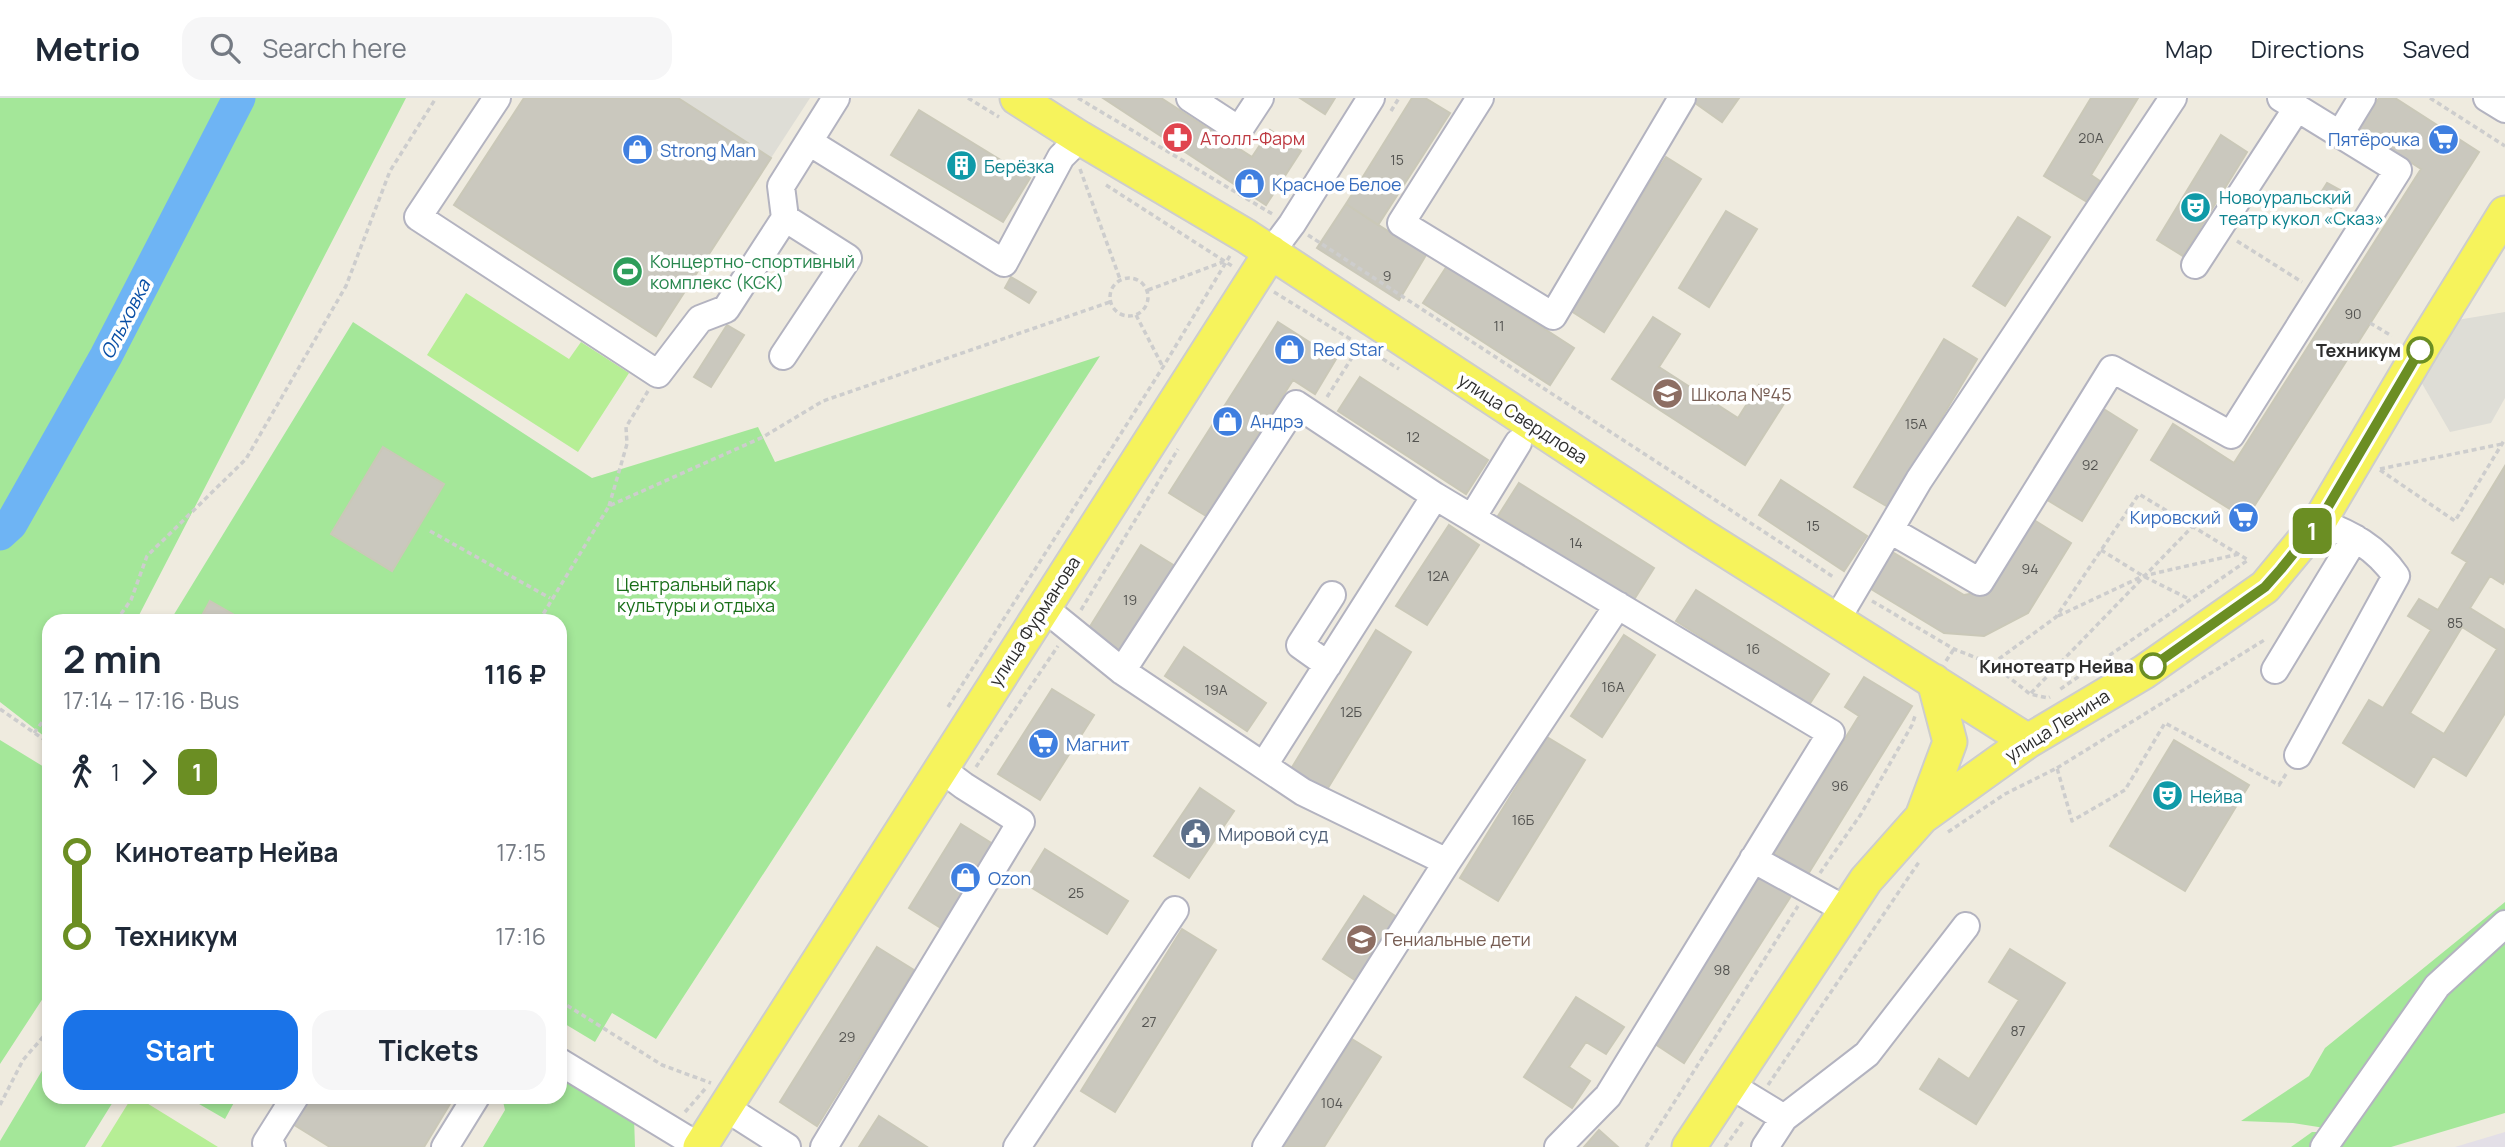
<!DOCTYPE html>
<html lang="en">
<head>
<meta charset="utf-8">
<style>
  body { margin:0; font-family:Manrope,sans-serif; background:#f6f6f7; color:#1f2937; height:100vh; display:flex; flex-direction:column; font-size:26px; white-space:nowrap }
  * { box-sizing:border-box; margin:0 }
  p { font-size:23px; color:#747a83 }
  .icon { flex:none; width:38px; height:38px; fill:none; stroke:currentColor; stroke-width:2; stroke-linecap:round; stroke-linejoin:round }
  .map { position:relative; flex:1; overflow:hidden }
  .side { position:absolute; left:42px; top:516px; width:525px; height:490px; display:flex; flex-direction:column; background:#fff; border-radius:21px; box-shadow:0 4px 10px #0003 }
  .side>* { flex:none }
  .badge { padding:0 14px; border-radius:10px; font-size:24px; line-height:46px }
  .map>.badge { position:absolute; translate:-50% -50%; box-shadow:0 0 0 4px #fff }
  .legs { display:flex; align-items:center; gap:10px; height:77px; padding:0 21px; font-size:23px }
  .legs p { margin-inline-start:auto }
  .overview { display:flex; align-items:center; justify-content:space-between; height:119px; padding:0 21px }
  h1 { font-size:38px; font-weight:700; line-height:52px }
  .action { display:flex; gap:14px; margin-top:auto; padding:14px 21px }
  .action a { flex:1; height:80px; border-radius:21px; background:#1a73e8; color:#fff; font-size:28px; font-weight:700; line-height:80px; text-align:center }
  .action a+a { background:#f6f6f7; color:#1f2937 }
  ul { padding:0 21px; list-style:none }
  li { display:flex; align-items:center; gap:24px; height:84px; font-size:26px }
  li i { display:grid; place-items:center; width:10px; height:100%; margin:0 9px; background:currentColor }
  li i::after { content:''; width:18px; height:18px; margin:-9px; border:5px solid; border-radius:50%; background:#fff }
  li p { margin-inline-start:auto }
  li:first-child i { background:linear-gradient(#0000 50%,currentColor 0) }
  li:last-child i { background:linear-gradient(currentColor 50%,#0000 0) }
  header { display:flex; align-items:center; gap:42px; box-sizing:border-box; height:98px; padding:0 35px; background:#fff; border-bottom:2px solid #e0e1e3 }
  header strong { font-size:33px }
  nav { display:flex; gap:38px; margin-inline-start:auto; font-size:24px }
  .search { width:490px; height:63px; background:#f6f6f7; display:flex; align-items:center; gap:18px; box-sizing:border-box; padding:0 24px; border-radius:21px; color:#747a83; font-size:26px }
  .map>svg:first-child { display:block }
  .industrial { fill:#e3dfe7 }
  .green { fill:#a4e799 }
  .pitch { fill:#b6ee95 }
  .plaza { fill:#deddd6 }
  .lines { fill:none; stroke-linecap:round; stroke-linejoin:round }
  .river { stroke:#6eb4f4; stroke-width:33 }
  .building { fill:#cac8be; stroke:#cac8b8; stroke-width:2; fill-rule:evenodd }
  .minor-casing { stroke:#b3b3c0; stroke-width:30 }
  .major-casing { stroke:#cdcdcd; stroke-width:37 }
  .path { stroke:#cdcdcd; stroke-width:3.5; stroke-dasharray:5 3.5; stroke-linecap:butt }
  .minor { stroke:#fff; stroke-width:26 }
  .major { stroke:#f6f35c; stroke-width:33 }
  .line-1-casing { stroke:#fff; stroke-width:16 }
  .line-1 { stroke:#6b8e23; stroke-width:10 }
  .stop-1-dot { fill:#fff; stroke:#6b8e23; stroke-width:3.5 }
  .labels { text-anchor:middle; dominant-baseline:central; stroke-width:7; stroke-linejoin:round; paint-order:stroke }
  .number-label { font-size:14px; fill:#545451 }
  .health-label { font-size:18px; fill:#be3a42; stroke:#fff; text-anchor:start }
  .shop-label { font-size:18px; fill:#366cbe; stroke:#fff; text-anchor:start }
  .culture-label { font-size:18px; fill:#0d838f; stroke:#fff; text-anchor:start }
  .leisure-label { font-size:18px; fill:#27864d; stroke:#fff; text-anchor:start }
  .stop-label { font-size:18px; font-weight:bold; fill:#2d2d2d; stroke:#fff; text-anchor:end }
  .education-label { font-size:18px; fill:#785e54; stroke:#fff; text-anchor:start }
  .street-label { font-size:18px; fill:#2d2d2d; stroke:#fff }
  .park-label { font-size:18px; fill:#186e18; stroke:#fff }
  .service-label { font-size:18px; fill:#4e5e75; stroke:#fff; text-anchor:start }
  .water-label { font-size:19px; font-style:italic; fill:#084ea5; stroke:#fff }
</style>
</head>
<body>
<header>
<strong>Metrio</strong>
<div class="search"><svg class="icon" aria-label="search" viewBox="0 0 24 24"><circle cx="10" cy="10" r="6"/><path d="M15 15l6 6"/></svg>Search here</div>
<nav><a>Map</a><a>Directions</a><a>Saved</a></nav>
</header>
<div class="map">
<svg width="2505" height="1049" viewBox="0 0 2505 1049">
  <rect width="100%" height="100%" fill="#efebdf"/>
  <path class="industrial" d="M2505,1034V1049H2455Z"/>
  <path class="green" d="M0,0H406L136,523H49V642L0,604Z
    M353,224L592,380L758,329L775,364L1100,258L656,941L612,915L595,944L560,923V523H170Z
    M0,642L49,672V891L0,966Z
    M2505,804V1015L2391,1049H2291L2312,1034H2350L2293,1025L2241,1023L2309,978L2325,950Z
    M49,961V999H116L85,1049H0V1043Z
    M560,975L634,1019L635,1049H483L505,1012L502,999H560Z
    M187,999H237L225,1021Z"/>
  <path class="pitch" d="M466,195L569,261L581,244L629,275L578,354L427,257Z
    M132,999H137L218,1049H101Z"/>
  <path class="plaza" d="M678,0H810L771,60Z
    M2505,214V300L2491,325L2450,334L2420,282L2457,222Z"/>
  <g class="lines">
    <path class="river" d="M0,436L11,426L106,258L239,0"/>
  </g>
  <path class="building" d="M524,0H678L771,60L656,238L454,107Z
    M1103,0H1161L1252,59L1270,32L1301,53L1266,107Z
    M1300,0H1335L1325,16Z
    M1412,0H1425L1450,15L1378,127L1346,106Z
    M1688,0H1739L1722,24Z
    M2091,0H2138L2091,77L2100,83L2087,104L2044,78Z
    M2379,0H2395L2479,54L2246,421L2151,362L2173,326L2234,365L2421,71L2359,31Z
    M919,12L1030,80L1003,124L891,57Z
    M2221,37L2247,54L2183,158L2157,142Z
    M1666,59L1701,81L1604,234L1568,211Z
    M2327,85L2342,93L2331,110L2317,101Z
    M1346,106L1402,142L1405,137L1429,152L1399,202L1317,150Z
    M1726,113L1757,131L1709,209L1679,190Z
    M2018,119L2050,139L2005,208L1973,188Z
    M1447,168L1574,250L1550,287L1423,205Z
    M1011,179L1036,194L1029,205L1005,190Z
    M1653,219L1680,236L1659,269L1738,320L1759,287L1785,304L1745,367L1612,281Z
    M1278,224L1336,261L1315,296L1293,282L1206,418L1169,395Z
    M727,227L744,237L711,289L694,279Z
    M1944,241L1977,261L1888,409L1854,389Z
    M1360,279L1488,362L1466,396L1338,313Z
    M2099,308L2137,332L2082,423L2044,400Z
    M383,349L444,386L392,473L331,436Z
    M2505,368V482L2503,486L2490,478L2470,510L2505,532V615L2466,678L2433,658L2414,689L2343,645L2369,602L2383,610L2431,532L2408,518L2419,501L2438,512L2467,464L2452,455ZM2462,529L2497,551L2444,636L2410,615Z
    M1781,382L1867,438L1844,473L1759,417Z
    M1519,385L1654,470L1633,503L1498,418Z
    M2034,422L2071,445L2028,515L1984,538L1944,535L1866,488L1889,452L1964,497L1991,492Z
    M1449,427L1479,447L1427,527L1396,508Z
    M1141,447L1175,468L1120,556L1086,535Z
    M1696,492L1829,576L1809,607L1676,523Z
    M210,503L243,522L242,523H199Z
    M1376,532L1411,554L1326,693L1291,671Z
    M1624,537L1655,557L1602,639L1571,618Z
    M1184,549L1266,605L1247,633L1165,578Z
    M1864,579L1912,608L1808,776L1774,755L1859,618L1845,609Z
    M1052,591L1094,617L1040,702L998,676Z
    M1547,639L1585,662L1498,803L1460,780Z
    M2174,642L2249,687L2185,793L2110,748Z
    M1200,690L1234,713L1189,780L1154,758Z
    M961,726L993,746L941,830L909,810Z
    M1045,751L1128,803L1107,836L1024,785Z
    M1759,777L1791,798L1684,965L1652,944Z
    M1364,798L1400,821L1358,884L1323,861Z
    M1182,831L1216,852L1115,1014L1081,993Z
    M877,849L914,872L817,1028L780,1004Z
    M2010,851L2065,885L1976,1026L1920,991L1939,961L1969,981L2019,902L1989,884Z
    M1576,899L1624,929L1606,956L1586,944L1569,969L1590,983L1572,1010L1524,979Z
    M1352,941L1381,959L1324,1049H1283Z
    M307,999H451L453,1001L424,1049H330L291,1025Z
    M879,1018L927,1049H859Z
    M1599,1032L1618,1049H1584Z"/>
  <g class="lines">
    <defs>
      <path id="minor" d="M497,0L418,119L658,276L700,221L726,211L785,120L781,88L836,0
        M1190,0L1239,32L1260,0
        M1480,0L1401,125L1553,218L1682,0
        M2487,0L2505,11
        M2340,36L2362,0
        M809,44L1004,165L1061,59L1080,40
        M1271,154L1292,126L1371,0
        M2195,167L2297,10
        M783,258L848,160L785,120
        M1435,398L1831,635L1608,998L1558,1049
        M1472,420L1518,345
        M1890,432L1980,484L2112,271L2231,337L2398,72L2281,0
        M1043,509L1122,573L1303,694L1447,764L1266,1049
        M1837,521L1919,382L2173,0
        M1328,567L1300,547L1332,497
        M2275,572L2355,440
        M1122,573L1296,306L1435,398L1264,667
        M2298,657L2396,478C2376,449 2351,436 2319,424
        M1753,761L1846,812
        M1447,764L1618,507
        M560,964L700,1049
        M1730,987L1784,1020
        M726,1010L787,1049
        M272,1049L266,1045L295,999
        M445,1049L476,999
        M824,1049L1021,724L964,688L940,670
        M1017,1049L1175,812
        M1765,1049L1784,1020L1867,956L1966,828
        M2324,1049L2437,888L2505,826"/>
      <path id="major" d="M1017,0L1080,40L1246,138L1698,435L2028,643
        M1922,719L1950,644L1934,583
        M700,1049L1271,154
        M1689,1049L1866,782L1922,719L2028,643L2144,574L2265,489L2319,424L2423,248L2505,115"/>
    </defs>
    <use href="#minor" class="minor-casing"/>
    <use href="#major" class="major-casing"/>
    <path class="path" d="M968,0L999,19
      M1078,0L1274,117
      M2430,0L2505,48
      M1391,13L1399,0
      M1080,71L1120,181
      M1106,87L1232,168
      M1308,137L1835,480
      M2237,143L2302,184
      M1110 199a19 19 0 1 1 38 0a19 19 0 1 1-38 0Z
      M1148,192L1223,164
      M1274,194L1399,271
      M1136,217L1163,269
      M2370,225L2392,238
      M1327,299L1360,247
      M2380,371L2502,346
      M2380,372L2455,423L2505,341
      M609,408L627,346L626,329L648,293
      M430,433L550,500
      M2101,452L2143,478L2189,501
      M1872,503L1954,551L1992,566L2030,596L2048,600L2050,599
      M1081,512L1178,351
      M2058,518L2143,478L2239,456
      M116,523L131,502L147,458L246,361L346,188L390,73L436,0
      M539,523L609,408L763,339L823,303L1110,204
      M1946,563L1954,551
      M1992,566L2056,519L2139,396L2248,462L2059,592
      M2031,595L2193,428
      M948,609L1163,269L1231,156
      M0,611L49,645
      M34,635L49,615
      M976,669L1058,548
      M2057,670L2266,541
      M1948,734L2005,696L2057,670L2072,723L2125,692L2165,625L2279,687L2286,676
      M1820,775L1861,716L1912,627L1915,618
      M560,903L662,967L711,985
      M1768,987L1919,764
      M0,1007L23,962L49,932
      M685,1014L705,991
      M1646,1049L1798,808
      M1725,1049L1744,1022"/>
    <use href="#minor" class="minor"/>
    <use href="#major" class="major"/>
  </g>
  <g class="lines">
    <defs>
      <path id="line-1" d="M2153,568L2265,489L2281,471L2319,424L2420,252"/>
    </defs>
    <use href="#line-1" class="line-1-casing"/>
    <use href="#line-1" class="line-1"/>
  </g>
  <defs>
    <symbol id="pharmacy-disc" viewBox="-11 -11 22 22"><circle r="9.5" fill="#e0444e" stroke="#fff"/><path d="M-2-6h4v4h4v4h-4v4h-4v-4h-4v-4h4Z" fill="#fff"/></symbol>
    <symbol id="supermarket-disc" viewBox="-11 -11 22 22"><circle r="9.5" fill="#3f7fe0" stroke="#fff"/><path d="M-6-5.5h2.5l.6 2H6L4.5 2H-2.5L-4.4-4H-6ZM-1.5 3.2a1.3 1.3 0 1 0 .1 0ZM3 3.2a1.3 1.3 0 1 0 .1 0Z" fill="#fff"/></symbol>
    <symbol id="shop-disc" viewBox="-11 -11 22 22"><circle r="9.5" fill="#3f7fe0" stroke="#fff"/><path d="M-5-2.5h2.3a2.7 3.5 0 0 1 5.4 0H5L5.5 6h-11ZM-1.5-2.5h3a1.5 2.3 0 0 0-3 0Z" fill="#fff"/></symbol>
    <symbol id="building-disc" viewBox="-11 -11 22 22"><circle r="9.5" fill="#0f9aa8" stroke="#fff"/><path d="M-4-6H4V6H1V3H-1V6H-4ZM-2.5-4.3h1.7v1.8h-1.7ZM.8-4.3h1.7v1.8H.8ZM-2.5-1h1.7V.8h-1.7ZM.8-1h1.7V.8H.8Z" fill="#fff"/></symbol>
    <symbol id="theatre-disc" viewBox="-11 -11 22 22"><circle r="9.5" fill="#0f9aa8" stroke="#fff"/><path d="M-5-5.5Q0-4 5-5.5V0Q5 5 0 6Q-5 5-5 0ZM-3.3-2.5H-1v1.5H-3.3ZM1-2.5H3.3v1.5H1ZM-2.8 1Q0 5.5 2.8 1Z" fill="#fff"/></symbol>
    <symbol id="stadium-disc" viewBox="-11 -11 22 22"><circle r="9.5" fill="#2e9e5b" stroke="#fff"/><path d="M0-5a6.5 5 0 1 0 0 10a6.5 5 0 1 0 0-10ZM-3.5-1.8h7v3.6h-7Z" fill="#fff"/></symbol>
    <symbol id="school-disc" viewBox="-11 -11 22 22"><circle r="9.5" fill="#8d6e63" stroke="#fff"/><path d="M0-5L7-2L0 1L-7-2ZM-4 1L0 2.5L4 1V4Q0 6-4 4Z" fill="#fff"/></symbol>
    <symbol id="civic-disc" viewBox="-11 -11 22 22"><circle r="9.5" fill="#5c6f8a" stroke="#fff"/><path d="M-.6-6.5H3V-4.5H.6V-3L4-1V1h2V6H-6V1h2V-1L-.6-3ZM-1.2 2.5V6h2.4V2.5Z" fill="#fff"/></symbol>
  </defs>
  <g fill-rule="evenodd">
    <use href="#pharmacy-disc" x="1160" y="22" width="35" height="35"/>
    <use href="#supermarket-disc" x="2426" y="24" width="35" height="35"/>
    <use href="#shop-disc" x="620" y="34" width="35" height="35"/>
    <use href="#building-disc" x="944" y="50" width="35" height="35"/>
    <use href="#shop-disc" x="1232" y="68" width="35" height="35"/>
    <use href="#theatre-disc" x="2178" y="92" width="35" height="35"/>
    <use href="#stadium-disc" x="610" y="156" width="35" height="35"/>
    <use href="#shop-disc" x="1272" y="234" width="35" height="35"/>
    <use href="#school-disc" x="1650" y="278" width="35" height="35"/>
    <use href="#shop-disc" x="1210" y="306" width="35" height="35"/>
    <use href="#supermarket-disc" x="2226" y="402" width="35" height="35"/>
    <use href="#supermarket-disc" x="1026" y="628" width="35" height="35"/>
    <use href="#theatre-disc" x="2150" y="680" width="35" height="35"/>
    <use href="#civic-disc" x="1178" y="718" width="35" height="35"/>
    <use href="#shop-disc" x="948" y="762" width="35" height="35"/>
    <use href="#school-disc" x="1344" y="824" width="35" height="35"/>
  </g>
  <g class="stop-1-dot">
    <circle cx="2420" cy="252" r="12"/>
    <circle cx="2153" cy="568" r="12"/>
  </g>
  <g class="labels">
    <g class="number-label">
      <text x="2091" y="39">20А</text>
      <text x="1397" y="61">15</text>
      <text x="1387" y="177">9</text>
      <text x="2353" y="215">90</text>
      <text x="1499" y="227">11</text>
      <text x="1916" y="325">15А</text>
      <text x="1413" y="338">12</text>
      <text x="2090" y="366">92</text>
      <text x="1813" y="427">15</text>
      <text x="1576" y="444">14</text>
      <text x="2030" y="470">94</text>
      <text x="1438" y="477">12А</text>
      <text x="1130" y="501">19</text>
      <text x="2455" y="524">85</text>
      <text x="1753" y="550">16</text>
      <text x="1613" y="588">16А</text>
      <text x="1216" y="591">19А</text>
      <text x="1351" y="613">12Б</text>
      <text x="1840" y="687">96</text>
      <text x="1523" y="721">16Б</text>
      <text x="1076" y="794">25</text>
      <text x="1722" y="871">98</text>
      <text x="1149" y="923">27</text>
      <text x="2018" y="932">87</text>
      <text x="847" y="938">29</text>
      <text x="1332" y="1004">104</text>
    </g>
    <g class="health-label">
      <text x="1200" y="40">Атолл-Фарм</text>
    </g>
    <g class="shop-label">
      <text x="2420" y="41" text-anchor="end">Пятёрочка</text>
      <text x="660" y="52">Strong Man</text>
      <text x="1272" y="86">Красное Белое</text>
      <text x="1313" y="251">Red Star</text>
      <text x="1250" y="323">Андрэ</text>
      <text x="2221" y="419" text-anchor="end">Кировский</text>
      <text x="1066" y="646">Магнит</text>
      <text x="988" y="780">Ozon</text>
    </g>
    <g class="culture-label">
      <text x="984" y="68">Берёзка</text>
      <text x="2219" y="99">Новоуральский<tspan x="2219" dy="21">театр кукол «Сказ»</tspan></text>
      <text x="2190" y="698">Нейва</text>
    </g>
    <g class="leisure-label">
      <text x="650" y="163">Концертно-спортивный<tspan x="650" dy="21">комплекс (КСК)</tspan></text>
    </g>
    <g class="stop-label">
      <text x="2401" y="252">Техникум</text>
      <text x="2134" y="568">Кинотеатр Нейва</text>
    </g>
    <g class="education-label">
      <text x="1691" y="296">Школа №45</text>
      <text x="1384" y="841">Гениальные дети</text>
    </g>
    <g class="street-label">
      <text transform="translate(1523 320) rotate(33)">улица Свердлова</text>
      <text transform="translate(1034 523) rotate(-57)">улица Фурманова</text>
      <text transform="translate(2057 627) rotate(-32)">улица Ленина</text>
    </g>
    <g class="park-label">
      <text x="696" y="486">Центральный парк<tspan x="696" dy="21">культуры и отдыха</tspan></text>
    </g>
    <g class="service-label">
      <text x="1218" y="736">Мировой суд</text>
    </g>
    <g class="water-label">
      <text transform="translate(125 221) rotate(-63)">Ольховка</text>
    </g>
  </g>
</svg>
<b class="badge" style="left:2312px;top:433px;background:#6b8e23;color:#fff">1</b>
<section class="side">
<div class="overview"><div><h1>2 min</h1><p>17:14 – 17:16 · Bus</p></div><b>116 ₽</b></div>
<div class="legs"><svg class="icon" aria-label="walk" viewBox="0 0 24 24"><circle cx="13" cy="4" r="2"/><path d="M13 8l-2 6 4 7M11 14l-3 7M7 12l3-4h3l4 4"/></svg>1<svg class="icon" aria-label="forward" viewBox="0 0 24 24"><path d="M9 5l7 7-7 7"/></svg><b class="badge" style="background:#6b8e23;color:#fff">1</b></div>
<ul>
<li><i style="color:#6b8e23"></i><b>Кинотеатр Нейва</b><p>17:15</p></li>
<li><i style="color:#6b8e23"></i><b>Техникум</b><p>17:16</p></li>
</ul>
<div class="action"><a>Start</a><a>Tickets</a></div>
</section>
</div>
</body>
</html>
